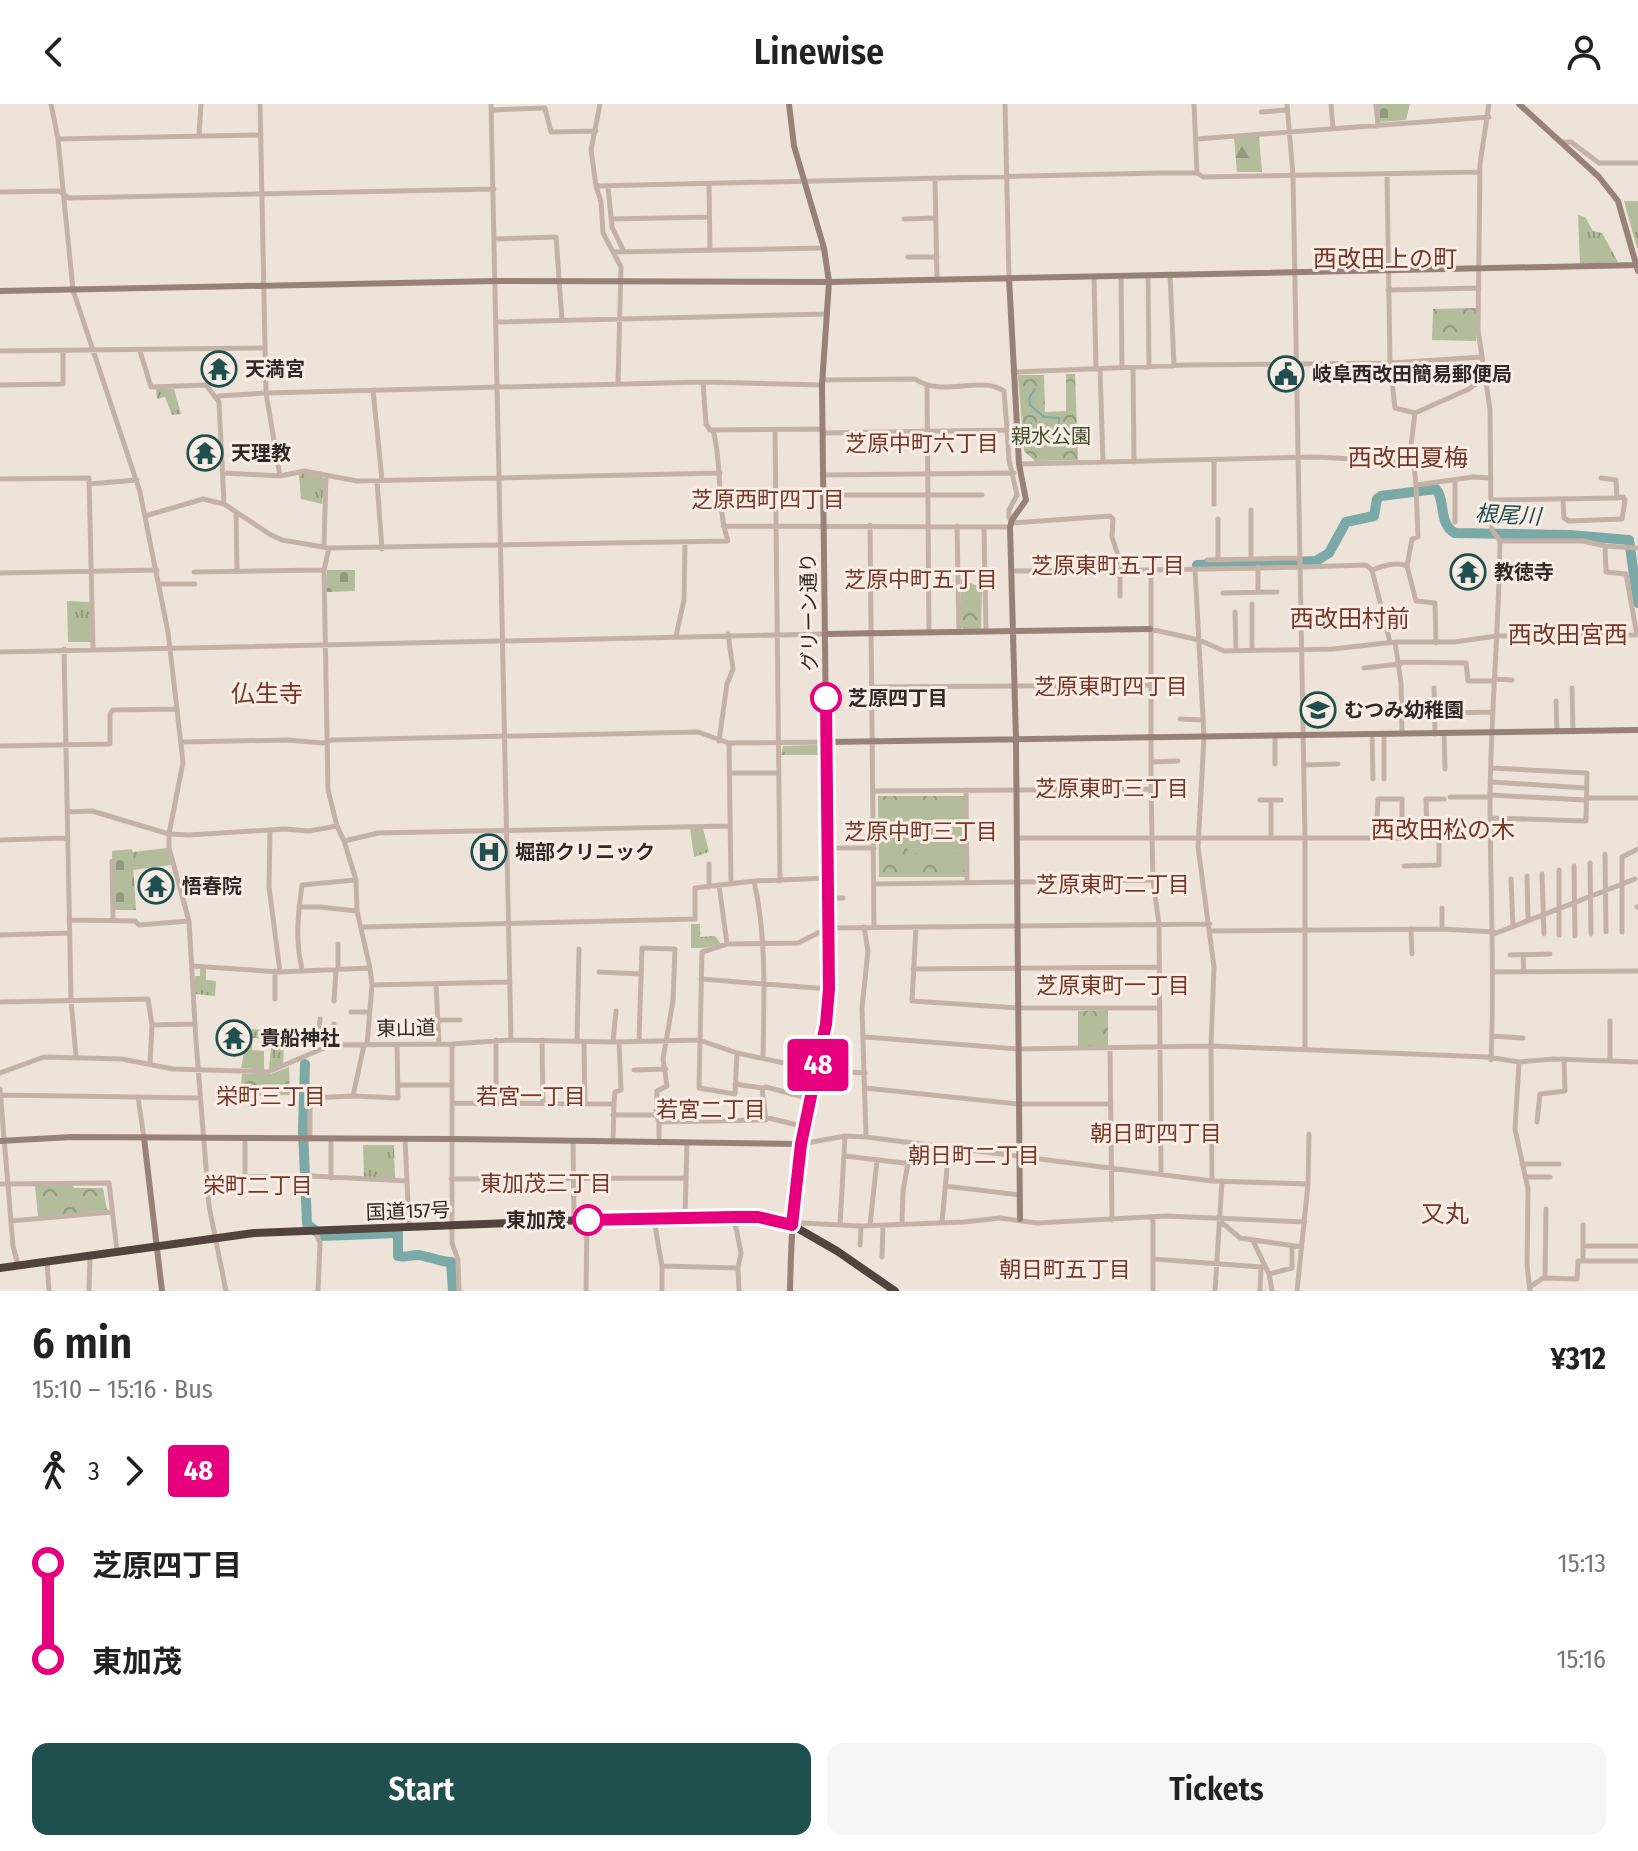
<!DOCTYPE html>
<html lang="en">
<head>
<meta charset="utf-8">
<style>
  body { margin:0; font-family:"Fira Sans Condensed","Noto Sans JP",sans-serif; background:#f6f6f6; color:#222; height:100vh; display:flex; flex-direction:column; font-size:30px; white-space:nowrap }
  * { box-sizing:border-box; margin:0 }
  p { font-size:26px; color:#767676 }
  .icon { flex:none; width:44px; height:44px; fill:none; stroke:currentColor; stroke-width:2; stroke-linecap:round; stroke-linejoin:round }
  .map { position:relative; height:1187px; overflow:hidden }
  .drawer { display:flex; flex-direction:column; background:#fff; flex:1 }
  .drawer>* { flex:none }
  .badge { padding:0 16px; border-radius:6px; font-size:28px; line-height:52px }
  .map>.badge { position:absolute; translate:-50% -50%; box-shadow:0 0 0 4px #fff }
  .legs { display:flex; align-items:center; gap:12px; height:88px; padding:0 32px; font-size:26px }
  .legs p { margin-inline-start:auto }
  .overview { display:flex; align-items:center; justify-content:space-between; height:136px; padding:0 32px }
  h1 { font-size:44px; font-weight:600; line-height:60px }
  .cta { display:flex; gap:16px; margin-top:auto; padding:16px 32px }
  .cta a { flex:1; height:92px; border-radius:16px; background:#204f4f; color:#fff; font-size:32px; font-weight:600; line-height:92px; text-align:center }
  .cta a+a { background:#f6f6f6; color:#222 }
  ul { padding:0 32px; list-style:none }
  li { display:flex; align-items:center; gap:28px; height:96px; font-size:30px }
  li i { display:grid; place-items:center; width:12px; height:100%; margin:0 10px; background:currentColor }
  li i::after { content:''; width:20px; height:20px; margin:-10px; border:6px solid; border-radius:50%; background:#fff }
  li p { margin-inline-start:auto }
  li:first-child i { background:linear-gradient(#0000 50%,currentColor 0) }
  li:last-child i { background:linear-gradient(currentColor 50%,#0000 0) }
  header { display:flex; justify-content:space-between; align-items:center; height:104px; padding:0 32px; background:#fff; font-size:36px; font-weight:600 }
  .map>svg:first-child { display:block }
  .grass { fill:url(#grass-tufts) }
  .forest { fill:url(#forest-firs) }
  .cemetery { fill:url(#cemetery-stones) }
  .park { fill:url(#park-crowns) }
  .pitch { fill:#b3bc9b }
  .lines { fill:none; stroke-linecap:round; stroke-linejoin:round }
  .stream { stroke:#7ba9a8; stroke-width:2 }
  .river { stroke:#7ba9a8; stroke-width:10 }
  .street { stroke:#c5b2a6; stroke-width:5 }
  .secondary { stroke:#988278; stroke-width:6 }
  .highway { stroke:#52433e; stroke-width:8 }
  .line-1-casing { stroke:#fff; stroke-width:18 }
  .line-1 { stroke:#e6007e; stroke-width:12 }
  .stop-1-dot { fill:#fff; stroke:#e6007e; stroke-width:4 }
  .labels { text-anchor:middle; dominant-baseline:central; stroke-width:6; stroke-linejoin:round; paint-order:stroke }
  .poi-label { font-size:20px; font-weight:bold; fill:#322926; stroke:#f7ede5; text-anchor:start }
  .park-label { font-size:20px; fill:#444e2c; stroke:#f7ede5 }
  .street-label { font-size:20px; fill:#322926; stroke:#f7ede5 }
  .stop-label { font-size:20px; font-weight:bold; fill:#322926; stroke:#f7ede5; text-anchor:start }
  .neighbourhood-label { font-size:22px; fill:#793627; stroke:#f7ede5 }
  .water-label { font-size:22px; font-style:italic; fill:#204f4f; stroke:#f7ede5 }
  .quarter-label { font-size:24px; fill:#793627; stroke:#f7ede5 }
</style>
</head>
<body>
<header><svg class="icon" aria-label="back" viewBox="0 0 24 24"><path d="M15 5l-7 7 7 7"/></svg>Linewise<svg class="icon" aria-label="person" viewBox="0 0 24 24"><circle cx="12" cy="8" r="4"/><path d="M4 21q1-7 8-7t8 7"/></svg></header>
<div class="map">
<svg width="1638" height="1187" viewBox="0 0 1638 1187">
  <defs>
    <pattern id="grass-tufts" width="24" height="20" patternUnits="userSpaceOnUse" patternTransform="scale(2)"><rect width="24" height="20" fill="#b3bc9b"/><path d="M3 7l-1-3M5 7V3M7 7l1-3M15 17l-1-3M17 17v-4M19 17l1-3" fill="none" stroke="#92997e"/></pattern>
    <pattern id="forest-firs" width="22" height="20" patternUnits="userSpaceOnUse" patternTransform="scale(2)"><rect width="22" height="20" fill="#b3bc9b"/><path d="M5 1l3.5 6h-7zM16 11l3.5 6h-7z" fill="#92997e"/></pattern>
    <pattern id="cemetery-stones" width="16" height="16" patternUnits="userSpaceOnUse" patternTransform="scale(2)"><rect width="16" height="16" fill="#b3bc9b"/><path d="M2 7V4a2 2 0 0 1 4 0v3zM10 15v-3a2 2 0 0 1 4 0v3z" fill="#92997e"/></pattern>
    <pattern id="park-crowns" width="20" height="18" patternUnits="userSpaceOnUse" patternTransform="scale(2)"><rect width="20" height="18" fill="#b3bc9b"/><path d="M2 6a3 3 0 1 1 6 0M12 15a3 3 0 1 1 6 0" fill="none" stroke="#92997e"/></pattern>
  </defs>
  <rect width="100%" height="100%" fill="#eee3d9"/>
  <path class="grass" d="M1624,97H1638V144H1637Z
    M1578,111L1585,113L1593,127L1602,129L1618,158L1580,160Z
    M156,285H174L181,310L172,311L165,293L157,295Z
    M304,369L322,373L324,375L322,400L301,395L299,371Z
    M67,497L90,498L91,538H68Z
    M819,641L821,651H781L783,642Z
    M690,724H703L709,748L694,753Z
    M167,744L171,761L133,766L132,748Z
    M691,820H700V833L715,832L721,840L703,844H691Z
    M200,865H206V876L216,877L215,892L195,890V872H200Z
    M249,925L285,927L283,960L269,965L272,935L252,934V946L264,947V966L241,964Z
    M363,1041H394L395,1075L364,1073Z"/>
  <path class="forest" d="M1259,32L1262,68H1237L1234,34Z"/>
  <path class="cemetery" d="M1378,0H1410L1406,16L1379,18Z
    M327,466H355V487L326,488Z
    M132,745L136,806H114L112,747Z"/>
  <path class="park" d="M1477,204L1476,237L1432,236L1433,205Z
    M1066,270H1075L1078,356L1035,357L1024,347L1018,271H1044L1045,308L1066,307Z
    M961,475L982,484L981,525H963L961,523Z
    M878,692H964L965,773H879Z
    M1108,906V942L1078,943V907Z
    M289,963L290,991L243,992L240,990L242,970H271Z
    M35,1081H73L74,1084H103L107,1106L38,1113Z"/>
  <path class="pitch" d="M902,697L957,698L960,749C916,758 887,749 902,697Z"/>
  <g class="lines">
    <path class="stream" d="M1031,319V325H1047L1053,333L1058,331L1059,314L1044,313L1030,301L1029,294L1035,285"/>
    <path class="river" d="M1197,461L1316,457L1329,449L1346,418L1374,412L1377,395L1381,392L1436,385C1446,397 1438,420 1455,429L1570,431L1629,436L1638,499
      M305,960L303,1027L307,1120L322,1132L398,1129V1152C406,1154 410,1151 418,1151C429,1152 439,1158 451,1158L453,1187"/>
    <path class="street" d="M51,0L58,35L73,186L140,388L168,528L183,658L169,730V744L189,817L196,937L209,1102L226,1187
      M260,0L266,289L280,372
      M491,0L511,936
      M600,0L591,46L596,82L601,98L603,129L621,163L618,280
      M1005,0L1009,174
      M1194,0L1197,69
      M1287,0L1293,71L1305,734V944
      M1331,0L1333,25
      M1376,0L1378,22
      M1489,0L1480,60L1478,226L1490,305L1491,414L1492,426L1500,437C1499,522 1491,607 1490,693C1490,781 1495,868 1491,956
      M491,6L545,4L551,28L596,27
      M1261,8L1287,6
      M199,32L201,0
      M58,35L261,31
      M1197,35L1489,13
      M1561,38H1571L1599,59H1638
      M1387,71L1390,259L1395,304L1415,309
      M935,76L937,175
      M709,80L710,146
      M596,82L1158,69H1197L1203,73L1480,68
      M608,83L612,123L624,148
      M0,88L59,87L69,94L494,85
      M612,115L709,113
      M904,115L936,114
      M495,135L556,133L562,216
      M614,148L824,144
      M908,153H937
      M1170,170L1174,262
      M1148,171L1149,263
      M1094,172L1096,265
      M1121,172L1122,264
      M1388,186L1479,184
      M496,218L827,210
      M0,247L265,244
      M140,247L151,283L206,281L219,298L224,400
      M1133,264L1134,358
      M1100,265L1103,358
      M1013,268L1186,261L1390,259L1482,253
      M822,276L915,275C943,294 979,271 1004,287L1007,326
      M703,278L706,320L710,326L823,325
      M0,281L63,280V248
      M927,283L929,528
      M373,286L382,376
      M217,295L219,292L266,289L703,278L822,281
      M775,326L780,777
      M823,329L1007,326L1009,356L1017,391L1009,406V414L1012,416
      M1214,357V400
      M1409,357L1415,309L1469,285L1486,272
      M1019,360L1316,353L1353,355L1378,360L1407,355L1414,360L1416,381L1473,373L1491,374
      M224,369L280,372L304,367L357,377L720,369
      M823,371L1014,369
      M0,375L89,374L93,544
      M1455,376V418
      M377,377L382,445
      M89,380L137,376
      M824,391H982
      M1563,395L1564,414L1569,417L1622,415L1625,396L1623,393L1617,394
      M1491,396L1617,394L1616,376L1601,374
      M1251,406V455L1300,454
      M236,408L237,467
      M145,412L203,395L224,400L271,431L282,436L329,444L728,437C716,401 723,363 713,326
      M1011,419L1110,412L1113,415L1112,433L1123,467
      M870,421L874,823
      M723,422L1010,423
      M957,422L959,528
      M984,423L986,527
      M1500,437H1583L1605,442L1638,444
      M324,442L326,371
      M329,444L324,466L328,686L337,722L344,737L356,776L357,807L370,864L372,881L367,941
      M1218,455V415
      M1207,456L1251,455
      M1407,462L1412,435L1418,433L1416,381
      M1258,463V488
      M1195,465L1204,633L1198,743L1214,863L1211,942L1212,1077
      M1372,466C1383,462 1396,457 1407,462L1416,497L1435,499L1436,539
      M1013,467C1131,467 1249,465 1366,461L1372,466L1390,538
      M1120,467V492
      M194,468L324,466
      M1151,468V685L1153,776L1159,820L1161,1070
      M0,469L157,466
      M160,480H195
      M1223,489L1277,488
      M1252,500V546
      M1235,508L1236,546
      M1150,525L1199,536L1224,547L1333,545L1395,538H1455L1496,532L1637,531L1626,470L1606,468L1605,442
      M676,532L684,496L685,438
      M1395,538L1401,579L1402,630
      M64,545L71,896L76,952
      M0,548L825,530
      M1399,558L1466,559L1468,577H1494
      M1364,564L1400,560
      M1494,575L1512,576
      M872,583L1151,581
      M1434,584L1435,630
      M1572,584L1573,628
      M1556,597L1557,628
      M1450,609L1492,608
      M1180,615L1203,616
      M1444,629L1445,665
      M1384,630V675
      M1372,631L1373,675
      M1275,632V660
      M719,637L727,580L733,565L728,530
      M182,638L288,636L322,639L331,636L698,628L729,639L827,638
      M729,639L731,780
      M0,642L110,640V610L113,606L177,605
      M1151,658L1178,657
      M1304,661L1338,660
      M730,669H777
      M1491,678L1586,684
      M966,686L967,778
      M873,687L1151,685
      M1490,691L1585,696L1589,694H1638
      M1450,693H1490
      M1260,696H1281
      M1271,697V733
      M67,708L92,707L169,730L189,731L285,725L309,727L337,722
      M1490,714L1586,717L1587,669L1491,664
      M1402,716H1377L1378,695H1402V733
      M270,726L269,783L280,868
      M1427,733L1426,695H1444
      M1017,734H1397L1490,731
      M0,736L67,734
      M344,737L378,729L729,722
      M828,744H874
      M1605,750L1606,828
      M112,757L113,815
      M1590,759L1591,830
      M1404,762L1439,761V732
      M1574,762L1575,832
      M1559,766V831
      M1542,770L1544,830
      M1527,772L1528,817
      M1511,775L1513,823
      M754,777C767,835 764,894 763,953
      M874,780L1153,776
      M719,781L727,840
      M709,783V760
      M828,794H843
      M299,803H320L357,807
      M1637,803H1638
      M1442,804V825
      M69,816L135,817L139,821L189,817
      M362,823L695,815V784L754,777L828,774
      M864,823L868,847L862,904L866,1033
      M916,823L912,897L1019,904H1159
      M1411,825L1412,850
      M1211,827L1442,825L1494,828
      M1622,828V753L1638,745
      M1494,830L1635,775
      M0,831L69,829
      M338,840V865
      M1510,851L1550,850
      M1523,851L1524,868
      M192,862L280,868L370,864
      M302,865C295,836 298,810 302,781L355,776
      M913,865L1159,863
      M599,868L641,870
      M1493,868L1638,867
      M701,875L829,885
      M372,881L510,878
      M436,881L439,940
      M275,895V867
      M334,897L336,866
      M0,898L148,895L152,921L150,960
      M351,908H370
      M320,915L318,932L328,934L331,941L334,920
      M437,916H460
      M1610,917V956
      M152,921L194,920
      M1492,932L1523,934
      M865,933L1019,945L1211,942L1487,953L1519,958L1553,955L1638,958
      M496,936V999
      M542,936L543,999
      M577,937L579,845
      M584,938L585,1000
      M613,938L616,907
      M452,940V1139L458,1156L459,1187
      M1110,944L1112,1116
      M737,949L735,990L699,984L702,848L727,840L798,839L828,824L1210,820
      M1519,958L1515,1025L1528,1085L1527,1161L1530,1187
      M634,966L666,965
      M0,969L44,953L122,955L173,965L268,968L331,941L452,940L511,936L613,938L699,936L737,949L817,966L865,969
      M735,980L762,984L766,983L811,995
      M399,981H451
      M865,984L1019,1000H1111
      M0,985L13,1142L18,1161
      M1,991L200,994
      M353,992L364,941
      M138,993L144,1034
      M452,999L614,1000L613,1037
      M614,1000L615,988L621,986L619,938
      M613,1011H656L657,987L667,982L663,955L673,897L675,845L642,844L639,936
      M656,1011L659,1018L766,1016L762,984
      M765,1013L805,1023
      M1537,1018L1540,990L1565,987L1564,955
      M245,1035V1073L312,1072L407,1077
      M310,1035V994L353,992L398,994L397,941
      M331,1035V1074
      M405,1035L409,1122
      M573,1038L574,1117
      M659,1039V1018
      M801,1040L845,1032L866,1033L1212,1077L1308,1080
      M845,1052L921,1061
      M1522,1060H1559
      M1525,1073H1550
      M686,1074L687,1039
      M451,1075L686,1074L685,1114
      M0,1080L109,1079L117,1147
      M945,1082L1020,1091
      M734,1114L741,1149L738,1164L739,1187
      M654,1116L662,1162V1187
      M11,1117L112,1108
      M942,1118L949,1043
      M1221,1118L1240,1134L1302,1143
      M902,1119L903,1087L908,1059
      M793,1121L802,1119L861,1122L964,1118L1000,1114L1037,1119L1166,1112L1305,1118
      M840,1121L845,1032
      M870,1121L877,1056
      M1583,1121V1157
      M315,1126L320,1139L318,1187
      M1254,1139L1269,1170L1272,1187
      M860,1141L861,1122
      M1583,1142H1638
      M882,1153L883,1121
      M1153,1155L1261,1163L1260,1187
      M47,1158L49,1187
      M662,1162L738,1164
      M1269,1170L1292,1164V1142
      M1545,1174L1546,1105
      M1530,1183L1543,1174L1577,1175L1578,1157H1638
      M89,1187L90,1152
      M586,1187L587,1116
      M1153,1187V1113
      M1215,1187L1222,1077
      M1297,1187L1308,1080L1309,1030"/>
    <path class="secondary" d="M789,0L794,42L824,144L829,178L822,281L829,885C824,938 811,987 802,1038C793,1087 791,1138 790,1187
      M1519,0L1599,73L1618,97L1638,167
      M1009,174L1019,360L1026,396L1012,416L1010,423L1016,636L1020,1115
      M0,187L496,177L829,178L1638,161
      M825,530L1150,525
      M827,638L1638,626
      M144,1034L162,1187
      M0,1037L72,1033L451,1035L801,1040"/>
    <path class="highway" d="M0,1164L254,1129L587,1116L758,1113L792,1121L837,1147L895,1187"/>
  </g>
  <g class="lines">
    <defs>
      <path id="line-1" d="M588,1116L734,1113H758L792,1121L801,1040L826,920L829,885L826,594"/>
    </defs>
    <use href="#line-1" class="line-1-casing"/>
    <use href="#line-1" class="line-1"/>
  </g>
  <defs>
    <symbol id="temple-ring" viewBox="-11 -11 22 22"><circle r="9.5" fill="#f7ede5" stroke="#204f4f" stroke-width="1.5"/><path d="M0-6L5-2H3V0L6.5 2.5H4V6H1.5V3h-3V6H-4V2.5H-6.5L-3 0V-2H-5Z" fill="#204f4f"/></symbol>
    <symbol id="civic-ring" viewBox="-11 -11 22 22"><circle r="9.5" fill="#f7ede5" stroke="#204f4f" stroke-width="1.5"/><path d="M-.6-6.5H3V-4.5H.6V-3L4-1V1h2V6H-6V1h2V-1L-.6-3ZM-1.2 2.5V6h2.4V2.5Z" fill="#204f4f"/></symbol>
    <symbol id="school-ring" viewBox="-11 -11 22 22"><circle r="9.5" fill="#f7ede5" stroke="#204f4f" stroke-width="1.5"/><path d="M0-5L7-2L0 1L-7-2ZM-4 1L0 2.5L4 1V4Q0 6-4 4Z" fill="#204f4f"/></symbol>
    <symbol id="hospital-ring" viewBox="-11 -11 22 22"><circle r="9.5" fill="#f7ede5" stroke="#204f4f" stroke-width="1.5"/><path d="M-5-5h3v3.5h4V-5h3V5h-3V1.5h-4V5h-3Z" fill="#204f4f"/></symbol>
  </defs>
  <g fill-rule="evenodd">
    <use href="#temple-ring" x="199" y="245" width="40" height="40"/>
    <use href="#civic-ring" x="1266" y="250" width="40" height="40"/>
    <use href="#temple-ring" x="185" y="329" width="40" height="40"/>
    <use href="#temple-ring" x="1448" y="448" width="40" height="40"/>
    <use href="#school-ring" x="1298" y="586" width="40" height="40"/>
    <use href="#hospital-ring" x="469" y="728" width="40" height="40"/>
    <use href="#temple-ring" x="136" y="762" width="40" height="40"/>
    <use href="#temple-ring" x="214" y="914" width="40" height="40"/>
  </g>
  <g class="stop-1-dot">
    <circle cx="826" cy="594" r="14"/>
    <circle cx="588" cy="1116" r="14"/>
  </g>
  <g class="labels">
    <g class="poi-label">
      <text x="245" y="265">天満宮</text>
      <text x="1312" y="270">岐阜西改田簡易郵便局</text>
      <text x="231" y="349">天理教</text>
      <text x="1494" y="468">教徳寺</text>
      <text x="1344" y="606">むつみ幼稚園</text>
      <text x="515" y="748">堀部クリニック</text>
      <text x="182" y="782">悟春院</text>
      <text x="260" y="934">貴船神社</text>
    </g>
    <g class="park-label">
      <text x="1051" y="332">親水公園</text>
    </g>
    <g class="street-label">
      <text transform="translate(809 508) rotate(-91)">グリーン通り</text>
      <text transform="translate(406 924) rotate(-1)">東山道</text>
      <text transform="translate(408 1107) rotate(-2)">国道157号</text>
    </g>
    <g class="stop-label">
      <text x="848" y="594">芝原四丁目</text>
      <text x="566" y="1116" text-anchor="end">東加茂</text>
    </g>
    <g class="neighbourhood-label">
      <text x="922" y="339">芝原中町六丁目</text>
      <text x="768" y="395">芝原西町四丁目</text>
      <text x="1108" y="461">芝原東町五丁目</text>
      <text x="921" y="475">芝原中町五丁目</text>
      <text x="1111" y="582">芝原東町四丁目</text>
      <text x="1112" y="684">芝原東町三丁目</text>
      <text x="921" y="727">芝原中町三丁目</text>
      <text x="1113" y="780">芝原東町二丁目</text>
      <text x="1113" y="881">芝原東町一丁目</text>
      <text x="271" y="992">栄町三丁目</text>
      <text x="531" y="992">若宮一丁目</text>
      <text x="711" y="1005">若宮二丁目</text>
      <text x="1156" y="1029">朝日町四丁目</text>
      <text x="974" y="1051">朝日町二丁目</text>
      <text x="546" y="1079">東加茂三丁目</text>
      <text x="258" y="1081">栄町二丁目</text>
      <text x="1065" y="1165">朝日町五丁目</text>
    </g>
    <g class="water-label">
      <text transform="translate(1508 411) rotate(3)">根尾川</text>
    </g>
    <g class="quarter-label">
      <text x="1385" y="155">西改田上の町</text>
      <text x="1408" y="354">西改田夏梅</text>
      <text x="1350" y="515">西改田村前</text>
      <text x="1568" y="531">西改田宮西</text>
      <text x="267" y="590">仏生寺</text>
      <text x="1443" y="726">西改田松の木</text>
      <text x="1445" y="1110">又丸</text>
    </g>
  </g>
</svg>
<b class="badge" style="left:818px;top:961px;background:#e6007e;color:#fff">48</b>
</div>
<section class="drawer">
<div class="overview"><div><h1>6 min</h1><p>15:10 – 15:16 · Bus</p></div><b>¥312</b></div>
<div class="legs"><svg class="icon" aria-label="walk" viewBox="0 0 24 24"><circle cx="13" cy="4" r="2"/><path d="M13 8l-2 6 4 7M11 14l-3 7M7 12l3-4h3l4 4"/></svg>3<svg class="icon" aria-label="forward" viewBox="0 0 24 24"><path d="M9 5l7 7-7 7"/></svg><b class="badge" style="background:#e6007e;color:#fff">48</b></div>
<ul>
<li><i style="color:#e6007e"></i><b>芝原四丁目</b><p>15:13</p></li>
<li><i style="color:#e6007e"></i><b>東加茂</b><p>15:16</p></li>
</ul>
<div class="cta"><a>Start</a><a>Tickets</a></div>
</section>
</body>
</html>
